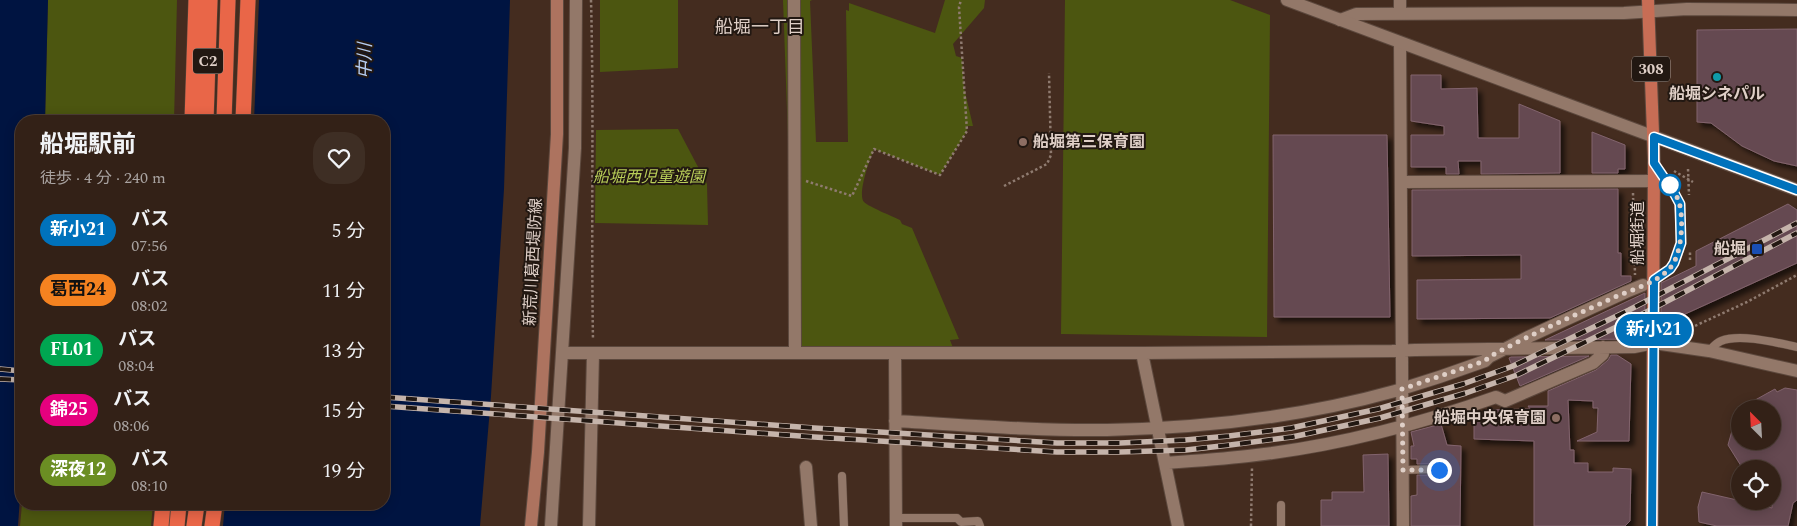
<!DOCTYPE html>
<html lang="ja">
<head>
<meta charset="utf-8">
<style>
  body { margin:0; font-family:Spectral,"Noto Sans JP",serif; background:#3e2e24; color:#f1f3f6; height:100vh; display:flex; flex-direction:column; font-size:19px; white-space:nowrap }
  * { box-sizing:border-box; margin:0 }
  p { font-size:16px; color:#a9a3a1 }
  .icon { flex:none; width:28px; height:28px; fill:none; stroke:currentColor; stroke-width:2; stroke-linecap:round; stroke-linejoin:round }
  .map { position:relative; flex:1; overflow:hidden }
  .details { position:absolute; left:15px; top:115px; width:375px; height:395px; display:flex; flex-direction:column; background:#332117; border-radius:20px; box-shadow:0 2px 12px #0003,0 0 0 1px #4e3e36 }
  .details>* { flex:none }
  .badge { padding:0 10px; border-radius:16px; font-size:18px; line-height:32px }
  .needle { width:32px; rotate:336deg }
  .fabs { position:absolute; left:1731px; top:400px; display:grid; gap:10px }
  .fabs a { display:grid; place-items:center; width:50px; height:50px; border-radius:50%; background:#332117; box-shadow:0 2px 12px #0003,0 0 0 1px #4e3e36; font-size:25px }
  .you { position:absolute; width:25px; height:25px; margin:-12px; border:4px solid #fff; border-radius:50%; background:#1a73e8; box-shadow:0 0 0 8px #1a73e833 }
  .map>.badge { position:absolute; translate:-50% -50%; box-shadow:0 0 0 2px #fff }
  .round { display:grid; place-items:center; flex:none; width:52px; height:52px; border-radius:20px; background:#3e2e24 }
  .headline { display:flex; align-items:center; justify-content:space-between; height:85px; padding:0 25px }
  h1 { font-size:24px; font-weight:700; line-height:38px }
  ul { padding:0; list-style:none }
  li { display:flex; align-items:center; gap:15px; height:60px; padding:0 25px }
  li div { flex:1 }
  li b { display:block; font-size:19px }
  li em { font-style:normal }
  li .badge { min-width:55px; font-weight:700; text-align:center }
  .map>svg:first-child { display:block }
  .green { fill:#4c5610 }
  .water { fill:#001441 }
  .building { fill:#654851; stroke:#82646d; filter:url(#shadow) }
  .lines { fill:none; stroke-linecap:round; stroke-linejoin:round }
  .service-casing { stroke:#5c483d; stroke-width:9 }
  .minor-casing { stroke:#5c483d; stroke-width:14 }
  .tertiary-casing { stroke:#5c483d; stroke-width:14 }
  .secondary-casing { stroke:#5c483d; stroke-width:14 }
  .primary-casing { stroke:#5c483d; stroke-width:14 }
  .motorway-casing { stroke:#5c483d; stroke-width:16 }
  .path { stroke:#8f7b70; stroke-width:2.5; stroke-dasharray:2.5 2.5; stroke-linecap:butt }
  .service { stroke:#937869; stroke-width:8 }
  .minor { stroke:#937869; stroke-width:12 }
  .tertiary { stroke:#937869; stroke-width:12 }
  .secondary { stroke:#ad735f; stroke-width:12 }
  .primary { stroke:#c76d55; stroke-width:12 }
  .motorway { stroke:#e96648; stroke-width:15 }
  .rail-casing { stroke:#c5b4ab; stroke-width:5.5 }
  .rail { stroke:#221812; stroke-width:4; stroke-dasharray:11; stroke-linecap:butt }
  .line-casing { stroke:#fff; stroke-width:11 }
  .line { stroke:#0072bc; stroke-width:8 }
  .walk { stroke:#dfcfc7; stroke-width:5; stroke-dasharray:0 9 }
  .culture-dot { fill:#0f9aa8; stroke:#221812; stroke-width:2 }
  .education-dot { fill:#8d6e63; stroke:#221812; stroke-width:2 }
  .stop-dot { fill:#fff; stroke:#0072bc; stroke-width:2.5 }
  .transit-dot { fill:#1a4fb4; stroke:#221812; stroke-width:2 }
  .labels { text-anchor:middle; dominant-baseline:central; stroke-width:4; stroke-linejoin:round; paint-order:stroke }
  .shield { fill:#221812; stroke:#a69891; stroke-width:1 }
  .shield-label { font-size:15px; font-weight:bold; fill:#dfcfc7 }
  .poi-label { font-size:16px; font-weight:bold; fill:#dfcfc7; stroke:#221812; text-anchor:end }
  .park-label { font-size:16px; font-style:italic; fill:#b8cd58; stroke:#221812 }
  .street-label { font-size:16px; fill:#dfcfc7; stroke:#221812 }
  .neighbourhood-label { font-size:18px; fill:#dfcfc7; stroke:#221812 }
  .water-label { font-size:18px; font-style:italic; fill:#b4cbf0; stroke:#221812 }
</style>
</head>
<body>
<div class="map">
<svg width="1797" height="526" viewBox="0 0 1797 526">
  <defs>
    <filter id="shadow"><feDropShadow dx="4.5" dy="4.5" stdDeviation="2.5" flood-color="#0009"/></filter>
  </defs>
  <rect width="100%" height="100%" fill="#442c1f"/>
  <path class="green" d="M48,0H177L174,121H45Z
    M600,0H678V68L600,72Z
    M783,0H812L810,1L816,142H848L846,10L849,11V3L935,33L945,0H985L984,8L953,44L956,56L962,58L964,88L973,126H966L967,131L940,175L874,149C870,158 857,195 864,202C869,207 892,216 900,220L902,224L912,228L959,339L950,340L955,353H795L798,141L788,138Z
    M1065,0H1230L1270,15L1267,337L1061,334Z
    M678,129L707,184L708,225L595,223L596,130Z
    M22,504H153L151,526H20Z"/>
  <path class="water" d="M0,0H48L45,121H21V482L18,526H0Z
    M259,0H510L504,189L491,396L480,526H223L225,504H384V121H254Z"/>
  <path class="building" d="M1797,29V166L1774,161L1742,146L1711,123L1697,122V30Z
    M1411,75H1441V89L1477,88L1478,138H1519V104L1560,121V173L1481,174V161H1458L1459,174H1446V167H1411V135H1444V126L1411,121Z
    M1592,132L1625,145V169H1618V173H1592Z
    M1273,135H1387L1390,317H1274Z
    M1618,189V253H1621V276H1631V281L1550,318L1417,319V280L1521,279V255L1412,256V190Z
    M1788,204L1797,210V263L1661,325V283L1696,266V251Z
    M1645,293V333L1632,339L1545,340Z
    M1611,355H1617L1631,364L1629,441H1577L1597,432L1598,408H1593V401L1568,400L1570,450H1574V463H1588V472H1613V468L1631,469L1630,521L1625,526H1534V441L1474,439V413H1485V410L1530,409L1528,406H1548V391L1596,370L1608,360Z
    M1589,356L1520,386L1509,358L1511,357Z
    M1785,388L1797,390V500L1793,503L1788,526H1717L1699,522L1698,507L1702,492L1772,508V469H1743L1728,445L1737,413L1740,414V441H1772V409H1739L1775,389L1777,392Z
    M1441,424L1447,445L1461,446L1460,526H1411V496L1417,495V475H1440L1445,469L1441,464H1417V459H1411V446H1414L1411,432Z
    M1388,454L1389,526H1321V500H1332V492H1364L1363,455Z"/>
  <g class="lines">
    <defs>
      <path id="service" d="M1652,282L1670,269L1677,256L1681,243L1678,199L1655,165
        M1709,351C1713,347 1716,343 1721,341C1740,333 1778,343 1797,347
        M1403,470L1439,469
        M842,476L844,526
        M1281,505V526
        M896,518H957L961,522L978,521L980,526"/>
      <path id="minor" d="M794,0L795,353
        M1400,0V14
        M1340,20L1356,14L1624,13L1687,9L1797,10
        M1400,43L1403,526
        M1401,182L1654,181
        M563,353H1142L1392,351L1415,350L1634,347L1654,343L1709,351L1797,371
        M895,353L896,526
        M1142,353L1178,526
        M895,421C966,425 1036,431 1107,430C1204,428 1302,417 1395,391C1425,382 1455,372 1485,361L1489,357L1526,338L1626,292L1643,285
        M1165,463C1193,461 1221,459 1248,456C1331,447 1417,425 1496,397L1505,401L1593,363L1603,354V347
        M806,467L811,526
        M551,526L575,148L576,0
        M589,526L593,354"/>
      <path id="tertiary" d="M1287,0L1797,190"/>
      <path id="secondary" d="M531,526L538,452L557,134V0"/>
      <path id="primary" d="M1648,0L1654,160L1652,526"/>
      <path id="motorway" d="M192,121L196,0
        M206,121L210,0
        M224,121L228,0
        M243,121L248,0
        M161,526L163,504
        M177,526L179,504
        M194,526L197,504
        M212,526L215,504"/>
    </defs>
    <use href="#service" class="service-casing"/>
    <use href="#minor" class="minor-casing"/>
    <use href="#tertiary" class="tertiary-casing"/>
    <use href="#secondary" class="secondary-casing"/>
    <use href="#primary" class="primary-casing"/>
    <use href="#motorway" class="motorway-casing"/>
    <path class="path" d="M591,0C594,113 591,227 593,340
      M1688,169L1689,195
      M1674,171L1693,182
      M806,181L852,196L874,149L940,175L967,131L959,7L961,0
      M1004,186L1047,164L1051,155L1049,73
      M1633,193L1635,275
      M1690,260V252
      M1686,330L1747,302L1797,275
      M1686,330L1688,318
      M1251,526L1252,467"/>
    <use href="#service" class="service"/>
    <use href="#minor" class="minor"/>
    <use href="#tertiary" class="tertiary"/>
    <use href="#secondary" class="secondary"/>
    <use href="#primary" class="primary"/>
    <use href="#motorway" class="motorway"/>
    <defs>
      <path id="rail" d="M0,369L21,371
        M0,379L21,380
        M384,397L814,428L1057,443H1120L1185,440L1229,436L1291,428L1378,409L1463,384L1513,366L1629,310L1797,223
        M384,406L814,437L1057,452H1120L1186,450L1230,445L1292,437L1380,418L1466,393L1517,375L1633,319L1797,233"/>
    </defs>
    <use href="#rail" class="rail-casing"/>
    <use href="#rail" class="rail"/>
  </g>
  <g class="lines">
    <defs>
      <path id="line" d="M1652,526L1654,280L1670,269L1674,263L1681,243L1680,204L1673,191L1654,163V137L1797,190"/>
    </defs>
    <use href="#line" class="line-casing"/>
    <use href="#line" class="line"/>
    <path class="walk" d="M1439,470H1403L1402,389L1485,361L1489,357C1529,335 1571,317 1613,298C1632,289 1656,284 1670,268C1682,255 1684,219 1679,202C1677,196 1673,190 1670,185"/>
  </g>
  <circle class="culture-dot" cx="1717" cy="77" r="5"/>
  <g class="education-dot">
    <circle cx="1023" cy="142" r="5"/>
    <circle cx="1556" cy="418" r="5"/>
  </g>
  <circle class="stop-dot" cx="1670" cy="185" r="10"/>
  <rect class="transit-dot" x="1751" y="243" width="12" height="12" rx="2.5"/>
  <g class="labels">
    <g class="shield">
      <rect x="193" y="48.5" width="30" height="25" rx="4"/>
      <rect x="1632" y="56.5" width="38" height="25" rx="4"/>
    </g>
    <g class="shield-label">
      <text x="208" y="61">C2</text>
      <text x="1651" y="69">308</text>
    </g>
    <g class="poi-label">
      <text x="1717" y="94" text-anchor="middle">船堀シネパル</text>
      <text x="1033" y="142" text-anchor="start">船堀第三保育園</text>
      <text x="1746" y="249">船堀</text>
      <text x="1546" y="418">船堀中央保育園</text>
    </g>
    <g class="park-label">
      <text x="649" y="177">船堀西児童遊園</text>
    </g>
    <g class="street-label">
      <text transform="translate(1638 233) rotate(-90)">船堀街道</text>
      <text transform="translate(533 262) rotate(-87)">新荒川葛西堤防線</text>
    </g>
    <g class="neighbourhood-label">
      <text x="760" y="27">船堀一丁目</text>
    </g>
    <g class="water-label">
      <text transform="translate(365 61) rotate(-89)">中川</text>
    </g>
  </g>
</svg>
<div class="fabs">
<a><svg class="needle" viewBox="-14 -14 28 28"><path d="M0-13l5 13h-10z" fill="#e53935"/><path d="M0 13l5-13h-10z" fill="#a9a3a1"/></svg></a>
<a><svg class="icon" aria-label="locate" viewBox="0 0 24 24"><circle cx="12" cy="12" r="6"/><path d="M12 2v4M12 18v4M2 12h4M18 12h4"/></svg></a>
</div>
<div class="you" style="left:1439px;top:470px"></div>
<b class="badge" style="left:1654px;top:330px;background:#0072bc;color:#fff">新小21</b>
<section class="details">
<div class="headline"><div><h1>船堀駅前</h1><p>徒歩 · 4 分 · 240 m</p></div><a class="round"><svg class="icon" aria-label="heart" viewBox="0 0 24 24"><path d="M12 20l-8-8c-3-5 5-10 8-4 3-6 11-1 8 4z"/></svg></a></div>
<ul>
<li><span class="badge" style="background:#0072bc;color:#fff">新小21</span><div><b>バス</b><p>07:56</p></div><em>5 分</em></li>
<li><span class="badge" style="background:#f58220;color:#111">葛西24</span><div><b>バス</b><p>08:02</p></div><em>11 分</em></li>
<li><span class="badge" style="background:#00a651;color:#fff">FL01</span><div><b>バス</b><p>08:04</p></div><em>13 分</em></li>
<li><span class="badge" style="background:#e6007e;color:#fff">錦25</span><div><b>バス</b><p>08:06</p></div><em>15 分</em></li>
<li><span class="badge" style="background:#6b8e23;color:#fff">深夜12</span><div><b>バス</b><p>08:10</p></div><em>19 分</em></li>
</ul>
</section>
</div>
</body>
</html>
